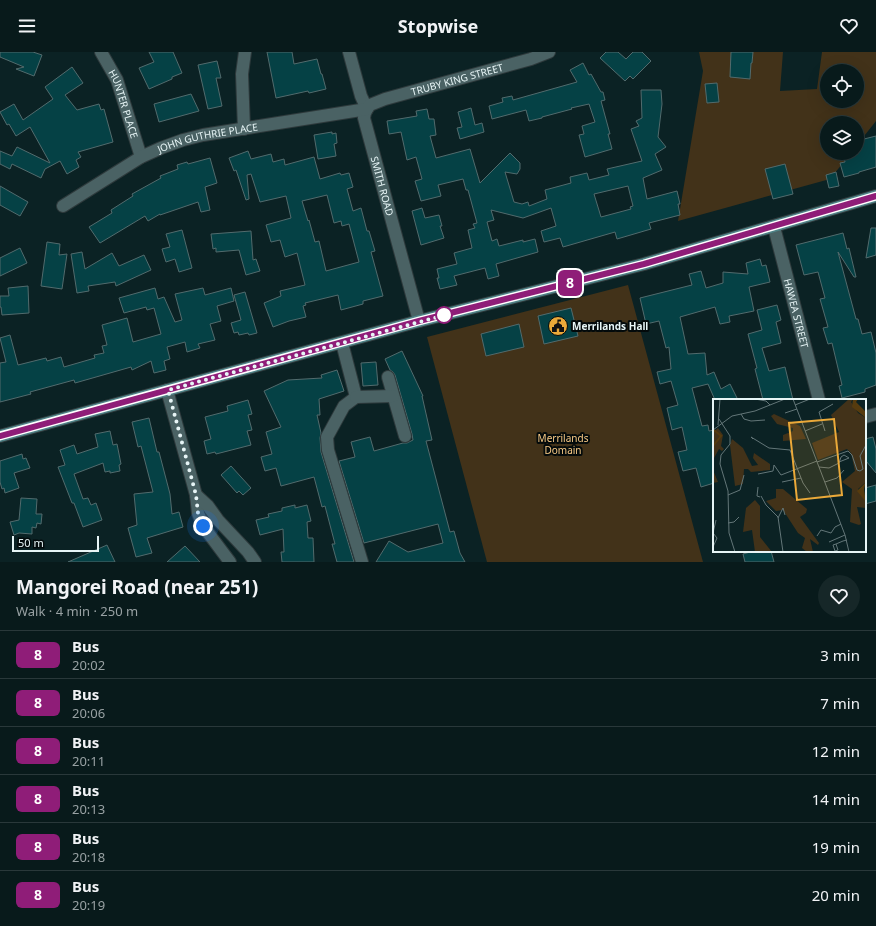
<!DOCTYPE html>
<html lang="en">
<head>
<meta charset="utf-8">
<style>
  body { margin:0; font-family:"Noto Sans",sans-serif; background:#162728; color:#f1f3f6; height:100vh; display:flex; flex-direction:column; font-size:15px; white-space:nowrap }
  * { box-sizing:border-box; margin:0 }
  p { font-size:13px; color:#98a1a3 }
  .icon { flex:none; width:22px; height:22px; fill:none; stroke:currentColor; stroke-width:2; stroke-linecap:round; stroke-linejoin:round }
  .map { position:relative; height:510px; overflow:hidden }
  .side { display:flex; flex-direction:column; background:#081a1b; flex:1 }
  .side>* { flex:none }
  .badge { padding:0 8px; border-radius:6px; font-size:14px; line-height:26px }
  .controls { position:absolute; left:820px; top:12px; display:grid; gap:8px }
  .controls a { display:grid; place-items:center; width:44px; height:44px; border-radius:50%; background:#081a1b; box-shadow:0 4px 16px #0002,0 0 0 1px #29383a; font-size:20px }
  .scale { position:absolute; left:12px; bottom:10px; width:87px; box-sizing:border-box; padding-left:4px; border:2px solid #e7f5f6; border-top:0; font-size:11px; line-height:14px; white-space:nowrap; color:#e7f5f6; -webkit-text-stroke:3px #030a0b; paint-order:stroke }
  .you { position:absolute; width:20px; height:20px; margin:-10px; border:3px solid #fff; border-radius:50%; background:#1a73e8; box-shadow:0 0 0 6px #1a73e833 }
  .map>.badge { position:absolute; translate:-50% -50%; box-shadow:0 0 0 2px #fff }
  .round { display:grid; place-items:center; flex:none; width:42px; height:42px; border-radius:21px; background:#162728 }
  .head { display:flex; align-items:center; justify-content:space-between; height:68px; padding:0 16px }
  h1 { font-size:19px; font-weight:700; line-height:30px }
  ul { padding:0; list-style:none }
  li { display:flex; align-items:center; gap:12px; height:48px; padding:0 16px; border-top:1px solid #29383a }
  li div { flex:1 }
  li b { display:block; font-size:15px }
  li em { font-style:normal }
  li .badge { min-width:44px; font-weight:700; text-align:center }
  header { display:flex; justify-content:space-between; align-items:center; height:52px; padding:0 16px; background:#081a1b; font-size:18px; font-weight:700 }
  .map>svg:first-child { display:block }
  .green { fill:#423219; fill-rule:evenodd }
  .building { fill:#054145; stroke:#526b6d; fill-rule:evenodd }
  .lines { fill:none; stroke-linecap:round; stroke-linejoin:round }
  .street-casing { stroke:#2e3a3c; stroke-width:14 }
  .secondary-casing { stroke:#2e3a3c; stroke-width:14 }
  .street { stroke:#4a6264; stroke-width:12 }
  .secondary { stroke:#4e8286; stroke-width:12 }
  .line-casing { stroke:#fff; stroke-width:9 }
  .line { stroke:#8f1d78; stroke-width:6 }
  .walk { stroke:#e7f5f6; stroke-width:4; stroke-dasharray:0 7.2 }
  .stop-dot { fill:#fff; stroke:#8f1d78; stroke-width:2 }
  .labels { text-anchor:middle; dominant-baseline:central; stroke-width:4; stroke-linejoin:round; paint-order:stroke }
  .street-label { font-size:10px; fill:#e7f5f6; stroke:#030a0b }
  .poi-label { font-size:10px; font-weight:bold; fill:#e7f5f6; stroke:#030a0b; text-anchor:start }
  .park-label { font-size:10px; fill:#f8ca86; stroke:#030a0b }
  .inset-river { fill:none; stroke:#563b0e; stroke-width:2 }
  .inset-road { fill:none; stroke:#637678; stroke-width:1 }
  .view { fill:#eba939; fill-opacity:0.15; stroke:#eba939; stroke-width:2 }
  .inset-edge { fill:none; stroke:#e7f5f6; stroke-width:2 }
</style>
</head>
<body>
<header><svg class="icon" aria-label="menu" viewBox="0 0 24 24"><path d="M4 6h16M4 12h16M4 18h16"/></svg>Stopwise<svg class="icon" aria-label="heart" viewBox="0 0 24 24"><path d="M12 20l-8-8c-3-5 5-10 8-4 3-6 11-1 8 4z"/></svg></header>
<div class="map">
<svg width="876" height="510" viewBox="0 0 876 510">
  <rect width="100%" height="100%" fill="#0b2224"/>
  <path class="green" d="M699,0H783L780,39L817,37L822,0H876V69L857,93V71H827V101H851L830,127L678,169L703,19ZM827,19H857V49H827Z
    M628,233L703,510H487L427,285Z"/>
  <path class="building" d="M0,0H33L42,3L34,24L16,17L24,15L0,5Z
    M149,0H173L182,21L172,25V27L149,37L139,16L154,10Z
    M267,0H292L294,12L317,7L321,22H322L326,37L309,41L308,39L276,46Z
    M606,0H618L626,7L633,0H642L651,9L633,27L630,24L625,29L600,6Z
    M731,0H753L752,11H751L750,27L730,25Z
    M217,9L221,26H216L222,54L208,57L198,13Z
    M583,11L589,23L591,22L601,40H603L605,48L601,49L610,82H608L612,97L585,105L579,83L584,82L582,74L595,70L589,52L571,56L572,57L542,65V66L529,69L526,58L492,67L489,54L503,50L502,46L512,44L513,48L577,30L570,18Z
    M72,15L83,31L65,43L77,58L99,52L101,58L104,57L113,90L78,100L81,105L76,108L79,115L67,122L60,109L45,117L41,126L12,112L10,117L0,112V99L12,104L17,95L50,111L30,75L16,84L9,72L7,73L0,60L14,52L23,68L53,47L45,35Z
    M717,31L719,50L707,51L705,32Z
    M641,38H661L662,52L658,85L666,95L655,102L662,118L643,126L647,147L677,139L680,152H678L680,163L649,171L651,177L617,187L615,180L563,195L560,186L544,190L541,179L556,174L551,156L523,166L491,158L494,168L487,170L492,189L497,187L499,194L523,188V190L535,187L538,200L496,212L499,224L488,227L485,216L454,224L457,233L440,237L437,226H439L437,217L457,212L454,201L472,196L468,178L475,176L473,172L477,171L468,138H466L463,127L438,133L441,144L421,149L415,129L422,127L416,105L407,108L401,80L389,82L387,69L417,64L416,59L427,57L429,67H434L436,83L430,84L436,106L470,97L480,131L510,101L520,111V117L517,122L505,120L514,150L522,152L528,150L529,154L547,147L545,138L571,131L570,125L587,121L589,128L609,123L607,117L642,109L631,77L639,74L636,69L642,66ZM628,134L633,154L630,155L631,157L601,165L594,142Z
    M191,42L199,59L159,70L154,52Z
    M471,56L475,73L482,71L484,80L460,87L457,76L462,75L458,60Z
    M332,80V82L336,81L337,91L334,92L336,104L318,107L314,83Z
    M876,84V115L859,120V121L844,125L840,111L845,110L843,101H857V90L864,88V87Z
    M248,99L251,107L271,102L273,110L284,107L285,113L314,105L320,127L340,121L341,123L349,121L353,135L347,137L353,159L361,156L367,179H369L375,199L371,200L383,244L363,249V252L341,258L338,243L305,251L306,253L303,254L306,265L289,269L273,275L264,251L281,244L280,239L305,233L297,201L285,205L280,188L271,190L266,173L291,166L286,144L260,150L251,122L247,123L249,147L246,148L236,118L234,119L229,106ZM327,143L334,171L341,169L342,174L349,172L359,210L326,219L319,189L315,190L309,168L308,169L302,149Z
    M210,106L217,131L205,135L210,158L201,160L198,150L160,163V162L148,169L145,164L100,191L89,175L112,161L111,158L133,144L132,142L161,126L160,124L178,117L177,113L187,110L188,112Z
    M785,112L793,142L773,147L765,117Z
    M836,120L839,134L829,136L826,123Z
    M0,134L28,150L20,164L0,153Z
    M422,156L425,166L439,163L442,174H440L444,186L421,193L412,159Z
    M871,176H876V203L866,206Z
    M182,178L192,216L179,220L175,207L166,210L162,197L170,195L166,182Z
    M251,179L253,208L256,207L260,219L246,223L239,198L216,200V196L213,197L211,182Z
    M843,181L847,197L849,196L856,225H854L838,200L856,267H858L862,282L871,280L876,301V333L865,337V340L842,346L839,334L842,333L832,291L828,292L823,276L828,275L820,247L825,246L818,220L804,223L796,193Z
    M47,190L60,192L59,203L67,202L62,237L41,234Z
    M20,196L27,211L0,224V206Z
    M82,200L85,217L112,201L119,214L144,203L151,218L116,234L115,230L88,234L89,239L77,241L71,202Z
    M760,207L762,214L766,213L770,230L749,235L754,259L729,264L730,270L720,272L715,255L680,265L688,302L705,301L707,323L714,320L721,337L730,332L738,348H715L708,332L692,336L702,374L708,373L709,379L714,378V431L701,435L696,416L683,419L678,400L687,398L682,375L672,378L667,356L678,353L671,329L660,332L657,320L671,317L669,295L666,296L659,269L646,272L640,246L692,233L689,222L701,219L706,236L723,231V220L748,222L746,211Z
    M28,234L29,261L2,263L1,255H0V244H9L8,236Z
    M155,236L158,247L164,245L175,270L182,268L175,242L203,236L205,243L231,236L234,249L217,254L221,269L210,272L215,288L198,292L200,296L187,300L185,290L167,295L170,307L164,309L166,318L154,321L151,309L132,318L131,315L75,331L74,328L30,340L31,342L0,350V311L6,310L0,286L10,283L18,313L46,306L47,309L61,305L64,315L95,306L94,303L104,301L102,294L107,293L102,273L127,266L133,290L161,282L154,256L147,258L146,255L124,261L119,246Z
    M245,240L257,281L249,283L248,281L239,283L238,280L234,281L231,271L241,268L234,243Z
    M777,253L781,268L776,270L781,291L762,296L769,319L785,315L793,348H763L755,317L757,316L748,282L762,278L757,258Z
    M571,256L578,284L544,292L538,264Z
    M519,272L524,295L486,304L481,282Z
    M402,299L423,344H422L432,388L426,389L450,480L454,479L460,501L465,510H376L389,489L408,500L443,491L438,472L364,491L339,409L355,405L351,390L370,385L374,399L403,391H407L413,388L412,382L395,323L393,320L390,318L385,307Z
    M376,310L378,333L363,334L361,311Z
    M337,318L344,339L319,347L320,363H317L321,381L320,386L321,400L354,510H337L332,492H335L325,454L322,455L314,425L281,434L276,416L265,419L261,405L272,402L266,380L281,375L264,339L288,328L322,326L321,323Z
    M248,348L252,362L248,363L252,378L247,379L251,393L216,402L215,400L207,402L204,389L211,387L205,365L228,359L227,354Z
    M149,366L157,400H159L170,442L172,462L179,460L183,475L147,486L152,501L136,505L128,476L137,473L134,442L153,440L141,394L138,395L132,370Z
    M110,379L113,393L117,392L121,412L119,413L120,419L110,421V419L105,420L103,411L74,422L83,447L88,446L91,453L96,451L102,468L83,475L74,451H72L58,415L65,413L60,398L74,393L77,402L98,395L95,382Z
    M873,385L876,397V421L866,409L865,406V387Z
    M22,402L23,407L26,406L30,416L14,421L19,436L5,441L4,436L2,437L0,430V409Z
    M231,414L251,436L243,443L239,439L237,441L221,423Z
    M876,433V449L865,452V436Z
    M21,446L37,447L36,462H42L41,472L37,471L36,476L32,475V482L19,481L14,483L10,470L19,468Z
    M295,453V456L307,453L311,469L307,470L308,486H313L314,510H282L281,500H284L283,477L260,483L256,468L269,465L268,462L282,459V456Z
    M107,493L115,510H68Z
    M185,494L200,510H167Z
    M754,499H771L774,510H745L743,502Z"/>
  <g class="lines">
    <defs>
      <g id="street">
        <path id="s1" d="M101,0L117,28L141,105"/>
        <path id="s2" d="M349,0L361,44L367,57L365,61L364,66L419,269"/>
        <path d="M244,77L242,22L245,0"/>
        <path id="s3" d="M63,154L141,105L161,96L183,88L203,83L367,57L370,53L385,47L531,7L549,0"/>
        <path id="s4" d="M774,175L819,348"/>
        <path d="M342,291L356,345L344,354L327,385L328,398L362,510"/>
        <path d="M388,325L405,384"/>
        <path d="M167,338L196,443L198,461L203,474L230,510"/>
        <path d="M356,345L393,344"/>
        <path d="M865,365L876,362"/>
        <path d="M196,443L208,454L218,468L248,500L255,510"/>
      </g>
      <path id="secondary" d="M0,384L419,269L644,212L876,144"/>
    </defs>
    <use href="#street" class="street-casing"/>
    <use href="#secondary" class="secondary-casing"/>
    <use href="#street" class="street"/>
    <use href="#secondary" class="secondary"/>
  </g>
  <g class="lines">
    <defs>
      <path id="line" d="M0,384L419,269L644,212L876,144"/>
    </defs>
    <use href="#line" class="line-casing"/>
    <use href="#line" class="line"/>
    <path class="walk" d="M203,474L198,461L196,443L168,338L449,262L444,263"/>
  </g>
  <defs>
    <symbol id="civic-disc" viewBox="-11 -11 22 22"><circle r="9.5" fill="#eba939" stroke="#030a0b"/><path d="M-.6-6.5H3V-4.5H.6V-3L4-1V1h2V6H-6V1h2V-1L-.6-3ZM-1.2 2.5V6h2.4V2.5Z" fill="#111"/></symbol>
  </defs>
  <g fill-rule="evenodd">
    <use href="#civic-disc" x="547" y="263" width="22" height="22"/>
  </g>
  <circle class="stop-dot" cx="444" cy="263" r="8"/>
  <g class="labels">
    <g class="street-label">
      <text stroke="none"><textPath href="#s3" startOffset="420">TRUBY KING STREET</textPath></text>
      <text stroke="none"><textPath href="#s1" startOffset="57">HUNTER PLACE</textPath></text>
      <text stroke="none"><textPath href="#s3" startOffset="162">JOHN GUTHRIE PLACE</textPath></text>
      <text stroke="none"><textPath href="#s2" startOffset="140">SMITH ROAD</textPath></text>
      <text stroke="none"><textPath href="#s4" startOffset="89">HAWEA STREET</textPath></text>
    </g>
    <g class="poi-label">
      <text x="572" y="274">Merrilands Hall</text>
    </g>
    <g class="park-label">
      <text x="563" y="386">Merrilands<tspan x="563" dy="12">Domain</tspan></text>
    </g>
  </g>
  <g transform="translate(713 347)">
    <rect width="153" height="153" fill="#0b2224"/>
    <path d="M136,0H140L138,3L145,14L153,19V83L145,90L153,103V109L144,108L148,125L146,126L137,123L139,90L129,83L142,72L138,54L134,50L105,61L99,44L126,33L118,16ZM61,15L87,27L93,40L70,42V36L80,32V29L64,25L58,17ZM5,29L10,36L8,47L11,50L9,52L6,50L1,59L0,71L5,83L0,84V33ZM19,40L30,49L39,67L45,66L40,59L41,54L57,65V71L38,73L35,70H31L30,85L22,87L17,46ZM63,90H70L94,110L93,114L87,118L106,144L105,146L97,140L100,153H94L89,149L92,139L85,134L70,111L63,112L53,102L63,99ZM42,101L47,107V138L59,153H42L39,131L30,133L33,109Z" fill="#423219"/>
    <path d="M140,0H145L143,3L153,13V19L139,8ZM153,83L151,90L153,103L144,92Z" fill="#563b0e"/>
    <path class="inset-river" d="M0,47L8,37L1,31"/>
    <path class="inset-road" d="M42,0L53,2L57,6M80,0L132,136L136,153M82,6L97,0M72,14L84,10M28,15L31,20L38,22L52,21M6,20L17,37V45L8,56L7,65L15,92L16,134L22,153M5,26L7,0M0,31L19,17L42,12L72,0M92,32L109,25M112,32L106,13L120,5M40,40L38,38L56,49L77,51L90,84L97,94M104,63L135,52L139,56L144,71L147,72L150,70L147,57L153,46M106,68L116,69L126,64L128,58L131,56L136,59L126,63M45,75L60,72L61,66L68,76L104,62M69,83L88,79M112,83L124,79L131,71M45,88L44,97L47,98M15,96L27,91L31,76M48,97L53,106L65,118L70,153M65,119L70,109L72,116M15,124L21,123L26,118M104,137L108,131L118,134L122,128L128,125M116,143L132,136M123,145L125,151L122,152L120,146L123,145L130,142L134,141M0,148L4,139L0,134L3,121"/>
    <path class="view" d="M121,20L129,96L84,101L76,24Z"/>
    <rect width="153" height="153" class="inset-edge"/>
  </g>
</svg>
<div class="controls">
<a><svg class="icon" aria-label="locate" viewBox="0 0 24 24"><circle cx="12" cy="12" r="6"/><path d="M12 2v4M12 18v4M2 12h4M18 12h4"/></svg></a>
<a><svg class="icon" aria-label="layers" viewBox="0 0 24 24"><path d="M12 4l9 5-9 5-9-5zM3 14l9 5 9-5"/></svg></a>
</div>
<div class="scale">50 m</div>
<div class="you" style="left:203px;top:474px"></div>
<b class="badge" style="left:570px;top:231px;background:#8f1d78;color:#fff">8</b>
</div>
<section class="side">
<div class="head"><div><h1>Mangorei Road (near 251)</h1><p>Walk · 4 min · 250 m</p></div><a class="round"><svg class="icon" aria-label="heart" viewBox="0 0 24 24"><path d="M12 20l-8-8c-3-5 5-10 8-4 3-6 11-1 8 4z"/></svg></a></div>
<ul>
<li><span class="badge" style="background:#8f1d78;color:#fff">8</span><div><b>Bus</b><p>20:02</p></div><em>3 min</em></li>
<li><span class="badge" style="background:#8f1d78;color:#fff">8</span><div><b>Bus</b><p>20:06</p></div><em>7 min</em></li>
<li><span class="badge" style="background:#8f1d78;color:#fff">8</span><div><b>Bus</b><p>20:11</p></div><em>12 min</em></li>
<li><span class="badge" style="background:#8f1d78;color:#fff">8</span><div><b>Bus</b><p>20:13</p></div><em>14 min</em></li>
<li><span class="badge" style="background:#8f1d78;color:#fff">8</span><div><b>Bus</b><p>20:18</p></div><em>19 min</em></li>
<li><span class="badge" style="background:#8f1d78;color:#fff">8</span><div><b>Bus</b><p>20:19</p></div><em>20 min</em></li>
</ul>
</section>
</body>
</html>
